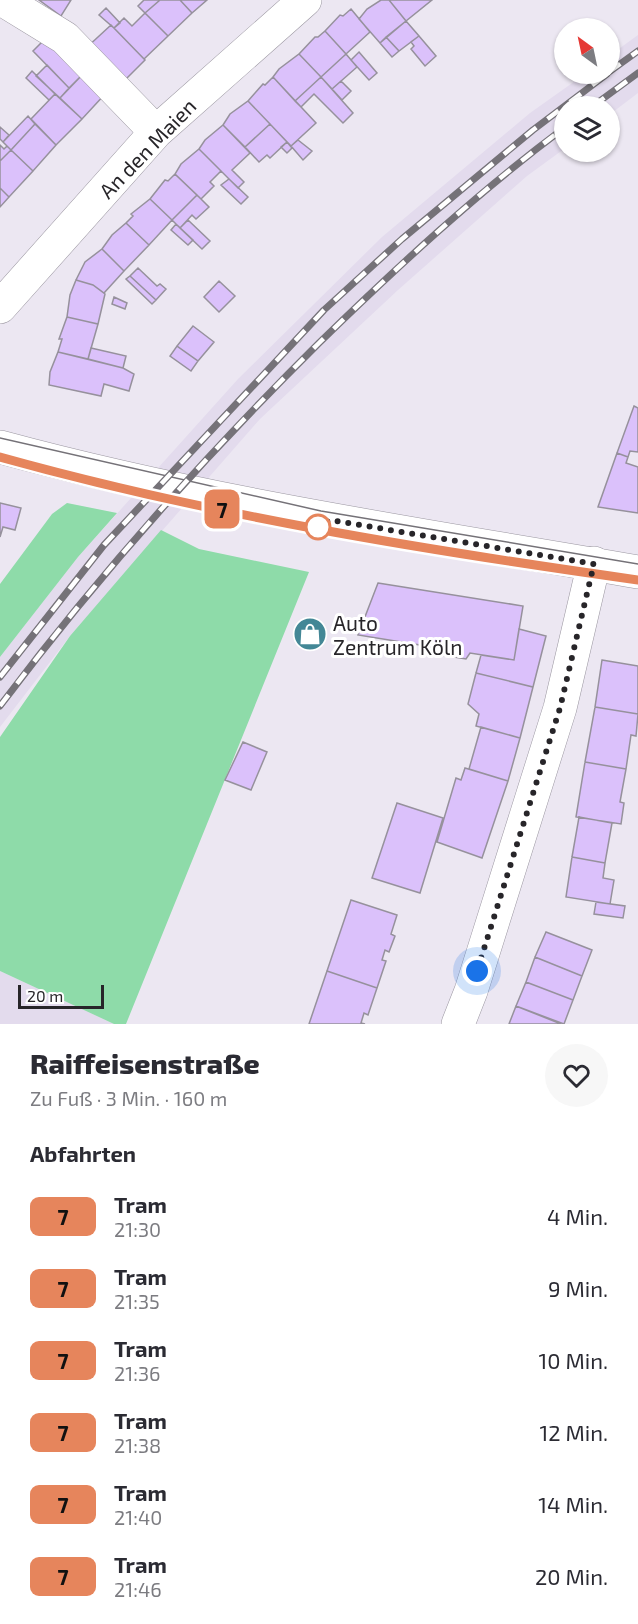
<!DOCTYPE html>
<html lang="de">
<head>
<meta charset="utf-8">
<style>
  body { margin:0; font-family:"Exo 2",sans-serif; background:#f7f7f7; color:#2b2b33; height:100vh; display:flex; flex-direction:column; font-size:22px; white-space:nowrap }
  * { box-sizing:border-box; margin:0 }
  p { font-size:20px; color:#7c7c81 }
  .icon { flex:none; width:33px; height:33px; fill:none; stroke:currentColor; stroke-width:2; stroke-linecap:round; stroke-linejoin:round }
  .map { position:relative; height:1024px; overflow:hidden }
  .panel { display:flex; flex-direction:column; background:#fff; flex:1 }
  .panel>* { flex:none }
  .badge { padding:0 12px; border-radius:9px; font-size:21px; line-height:39px }
  .needle { width:39px; rotate:327deg }
  .buttons { position:absolute; left:554px; top:18px; display:grid; gap:12px }
  .buttons a { display:grid; place-items:center; width:66px; height:66px; border-radius:50%; background:#fff; box-shadow:0 2px 4px #0004; font-size:30px }
  .scale { position:absolute; left:18px; bottom:15px; width:86px; box-sizing:border-box; padding-left:6px; border:3px solid #272529; border-top:0; font-size:16px; line-height:21px; white-space:nowrap; color:#272529; -webkit-text-stroke:4px #fff; paint-order:stroke }
  .you { position:absolute; width:30px; height:30px; margin:-15px; border:4px solid #fff; border-radius:50%; background:#1a73e8; box-shadow:0 0 0 9px #1a73e833 }
  .map>.badge { position:absolute; translate:-50% -50%; box-shadow:0 0 0 3px #fff }
  h2 { padding:0 30px; font-size:22px; line-height:54px }
  .round { display:grid; place-items:center; flex:none; width:63px; height:63px; border-radius:32px; background:#f7f7f7 }
  .overview { display:flex; align-items:center; justify-content:space-between; height:102px; padding:0 30px }
  h1 { font-size:28px; font-weight:800; line-height:45px }
  ul { padding:0; list-style:none }
  li { display:flex; align-items:center; gap:18px; height:72px; padding:0 30px }
  li div { flex:1 }
  li b { display:block; font-size:22px }
  li em { font-style:normal }
  li .badge { min-width:66px; font-weight:700; text-align:center }
  .map>svg:first-child { display:block }
  .built { fill:#e3dbed }
  .green { fill:#8edba9 }
  .building { fill:#dbc1fb; stroke:#96919c; stroke-width:1.5 }
  .lines { fill:none; stroke-linecap:round; stroke-linejoin:round }
  .street-casing { stroke:#9b97a1; stroke-width:34 }
  .secondary-casing { stroke:#9b97a1; stroke-width:34 }
  .street { stroke:#fff; stroke-width:33 }
  .secondary { stroke:#fff; stroke-width:33 }
  .tram { stroke:#757278; stroke-width:1.5 }
  .rail-casing { stroke:#757278; stroke-width:7 }
  .rail { stroke:#fff; stroke-width:4.5; stroke-dasharray:14; stroke-linecap:butt }
  .line-casing { stroke:#fff; stroke-width:14 }
  .line { stroke:#e6855c; stroke-width:9 }
  .walk { stroke:#272529; stroke-width:6; stroke-dasharray:0 10.8 }
  .stop-dot { fill:#fff; stroke:#e6855c; stroke-width:3 }
  .labels { text-anchor:middle; dominant-baseline:central; stroke-width:6; stroke-linejoin:round; paint-order:stroke }
  .street-label { font-size:21px; fill:#272529; stroke:#fff }
  .poi-label { font-size:21px; fill:#272529; stroke:#fff; text-anchor:start }
</style>
</head>
<body>
<div class="map">
<svg width="638" height="1024" viewBox="0 0 638 1024">
  <rect width="100%" height="100%" fill="#ece7f2"/>
  <path class="built" d="M638,35V93L609,115V106H564V149L527,176L398,290L260,419L70,636L0,727V657L78,557L238,379L382,237L530,113L585,74H609V56Z
    M0,971L114,1024H0Z"/>
  <path class="green" d="M67,503L117,513L78,557L0,657V584L52,514Z
    M161,530L199,549L309,572L126,1024H114L0,971V737L70,636Z"/>
  <path class="building" d="M39,0H71L61,16Z
    M144,0H160L145,13L138,6Z
    M160,0H180L192,13L168,36L145,13Z
    M180,0H207L192,13Z
    M381,0H389L406,21L380,43L359,19L367,9Z
    M389,0H432L406,21Z
    M106,8L120,23L114,28L99,15Z
    M351,9L370,32L346,54L325,31L340,15L343,16Z
    M145,13L168,36L144,59L114,28L124,18L132,26Z
    M406,21L419,36L399,51L386,37Z
    M111,25L145,60L120,85L85,49Z
    M325,31L346,54L321,77L299,54L315,37H318Z
    M419,36L436,56L425,66L411,49L414,46L411,42Z
    M386,37L399,51L392,57L380,43Z
    M45,39L85,72L69,88L33,51Z
    M359,52L377,73L369,80L351,60Z
    M299,54L321,77L295,101L273,77L279,69Z
    M346,54L357,67L332,89L321,77Z
    M47,65L69,88L60,98L36,76Z
    M32,71L55,94L49,100L26,78Z
    M85,72L106,93L82,119L60,98Z
    M273,77L316,123L291,146L248,101L263,84L265,85Z
    M321,77L353,113L343,123L314,94L301,107L295,101Z
    M341,81L351,91L342,100L332,89Z
    M55,94L82,119L56,145L31,119Z
    M248,101L270,124L245,147L223,125L230,114Z
    M28,116L35,124L11,150L3,142Z
    M35,124L56,145L33,171L11,150Z
    M270,124L287,142L270,158L267,155L259,162L245,147Z
    M223,125L250,153L232,170L244,182L238,188L199,149L205,140Z
    M0,127L9,135L3,142L0,139Z
    M298,140L312,151L303,160L291,146Z
    M287,142L292,148L287,153L281,147Z
    M0,145L4,149L7,146L11,150L0,161Z
    M199,149L221,171L210,182L214,186L201,199L175,174L181,164Z
    M11,150L33,171L9,197L0,188V161Z
    M175,174L197,195L172,220L150,199L165,180L168,181Z
    M229,179L248,197L241,204L221,185Z
    M0,188L9,197L0,207Z
    M197,195L209,207L196,219L192,215L180,228L172,220Z
    M150,199L172,220L149,245L126,223L133,216L131,214Z
    M188,220L210,241L202,249L180,228Z
    M126,223L149,245L124,271L102,249L112,235Z
    M176,224L193,240L188,245L171,230Z
    M102,249L124,271L104,293L93,285L76,280L85,262Z
    M138,268L157,286L160,284L166,289L156,300L130,276Z
    M130,276L156,300L152,304L126,279Z
    M76,280L93,285L105,294L98,324L67,317L70,295Z
    M219,281L235,296L219,312L204,297Z
    M114,297L127,303L125,309L112,304Z
    M67,317L98,324L88,359L58,352L62,339H59Z
    M193,326L214,342L198,361L177,346Z
    M177,346L198,361L191,371L170,356Z
    M91,348L126,356L123,368L88,359Z
    M58,352L123,368L134,374L129,391L104,384L101,396L49,385L50,372Z
    M634,406L638,408V452L630,451L628,457L617,453Z
    M617,453L628,457L626,463L638,467V513L598,507Z
    M0,503L21,508L15,530L3,527L0,537Z
    M378,583L523,606L514,660L470,653L466,659L435,654L432,647L358,635Z
    M519,629L546,636L533,687L476,673L481,655L514,660Z
    M602,660L638,666V714L595,707Z
    M476,673L533,687L520,738L476,726L479,714L468,704Z
    M595,707L638,714L636,736L631,735L626,769L585,762Z
    M481,727L520,738L508,781L469,769Z
    M243,742L267,752L251,790L225,780Z
    M585,762L626,769L620,802L624,803L621,824L576,817Z
    M465,768L508,781L482,858L437,842L456,778L461,780Z
    M397,803L443,818L420,893L372,878Z
    M579,817L612,823L605,863L572,857Z
    M572,857L605,863L603,878L614,880L610,904L566,897Z
    M351,900L397,915L391,934L395,936L389,952L385,950L382,960L386,961L377,988L327,971Z
    M596,902L625,906L623,918L594,914Z
    M546,932L592,950L582,976L535,957Z
    M535,957L582,976L573,1000L526,982Z
    M327,971L377,988L368,1015L364,1013L361,1023L365,1024H309Z
    M526,982L573,1000L564,1024L516,1006Z
    M516,1006L561,1024H509Z"/>
  <g class="lines">
    <defs>
      <path id="street" d="M3,0L65,38L156,132
        M0,307L156,132L305,0
        M458,1024L471,991L560,708L594,563"/>
      <path id="secondary" d="M0,447C210,504 424,535 638,572"/>
    </defs>
    <use href="#street" class="street-casing"/>
    <use href="#secondary" class="secondary-casing"/>
    <use href="#street" class="street"/>
    <use href="#secondary" class="secondary"/>
    <path class="tram" d="M0,438L321,511L638,564
      M0,457C209,514 424,548 638,580"/>
    <defs>
      <path id="rail" d="M609,72L638,51
        M593,106L638,73
        M0,677L104,545L324,310L402,239L533,130L607,74
        M0,706C97,577 204,457 319,343C397,267 477,193 564,128"/>
    </defs>
    <use href="#rail" class="rail-casing"/>
    <use href="#rail" class="rail"/>
  </g>
  <g class="lines">
    <defs>
      <path id="line" d="M0,457C208,515 425,550 638,580"/>
    </defs>
    <use href="#line" class="line-casing"/>
    <use href="#line" class="line"/>
    <path class="walk" d="M318,527L330,520L594,564L560,708L477,971"/>
  </g>
  <defs>
    <symbol id="shop-disc" viewBox="-11 -11 22 22"><circle r="9.5" fill="#438796" stroke="#fff"/><path d="M-5-2.5h2.3a2.7 3.5 0 0 1 5.4 0H5L5.5 6h-11ZM-1.5-2.5h3a1.5 2.3 0 0 0-3 0Z" fill="#fff"/></symbol>
  </defs>
  <g fill-rule="evenodd">
    <use href="#shop-disc" x="291" y="615" width="38" height="38"/>
  </g>
  <circle class="stop-dot" cx="318" cy="527" r="12"/>
  <g class="labels">
    <g class="street-label">
      <text transform="translate(147 148) rotate(-46)">An den Maien</text>
    </g>
    <g class="poi-label">
      <text x="333" y="622">Auto<tspan x="333" dy="24">Zentrum Köln</tspan></text>
    </g>
  </g>
</svg>
<div class="buttons">
<a><svg class="needle" viewBox="-14 -14 28 28"><path d="M0-13l5 13h-10z" fill="#e53935"/><path d="M0 13l5-13h-10z" fill="#7c7c81"/></svg></a>
<a><svg class="icon" aria-label="layers" viewBox="0 0 24 24"><path d="M12 4l9 5-9 5-9-5zM3 14l9 5 9-5"/></svg></a>
</div>
<div class="scale">20 m</div>
<div class="you" style="left:477px;top:971px"></div>
<b class="badge" style="left:222px;top:509px;background:#e6855c;color:#111">7</b>
</div>
<section class="panel">
<div class="overview"><div><h1>Raiffeisenstraße</h1><p>Zu Fuß · 3 Min. · 160 m</p></div><a class="round"><svg class="icon" aria-label="heart" viewBox="0 0 24 24"><path d="M12 20l-8-8c-3-5 5-10 8-4 3-6 11-1 8 4z"/></svg></a></div>
<h2>Abfahrten</h2>
<ul>
<li><span class="badge" style="background:#e6855c;color:#111">7</span><div><b>Tram</b><p>21:30</p></div><em>4 Min.</em></li>
<li><span class="badge" style="background:#e6855c;color:#111">7</span><div><b>Tram</b><p>21:35</p></div><em>9 Min.</em></li>
<li><span class="badge" style="background:#e6855c;color:#111">7</span><div><b>Tram</b><p>21:36</p></div><em>10 Min.</em></li>
<li><span class="badge" style="background:#e6855c;color:#111">7</span><div><b>Tram</b><p>21:38</p></div><em>12 Min.</em></li>
<li><span class="badge" style="background:#e6855c;color:#111">7</span><div><b>Tram</b><p>21:40</p></div><em>14 Min.</em></li>
<li><span class="badge" style="background:#e6855c;color:#111">7</span><div><b>Tram</b><p>21:46</p></div><em>20 Min.</em></li>
</ul>
</section>
</body>
</html>
